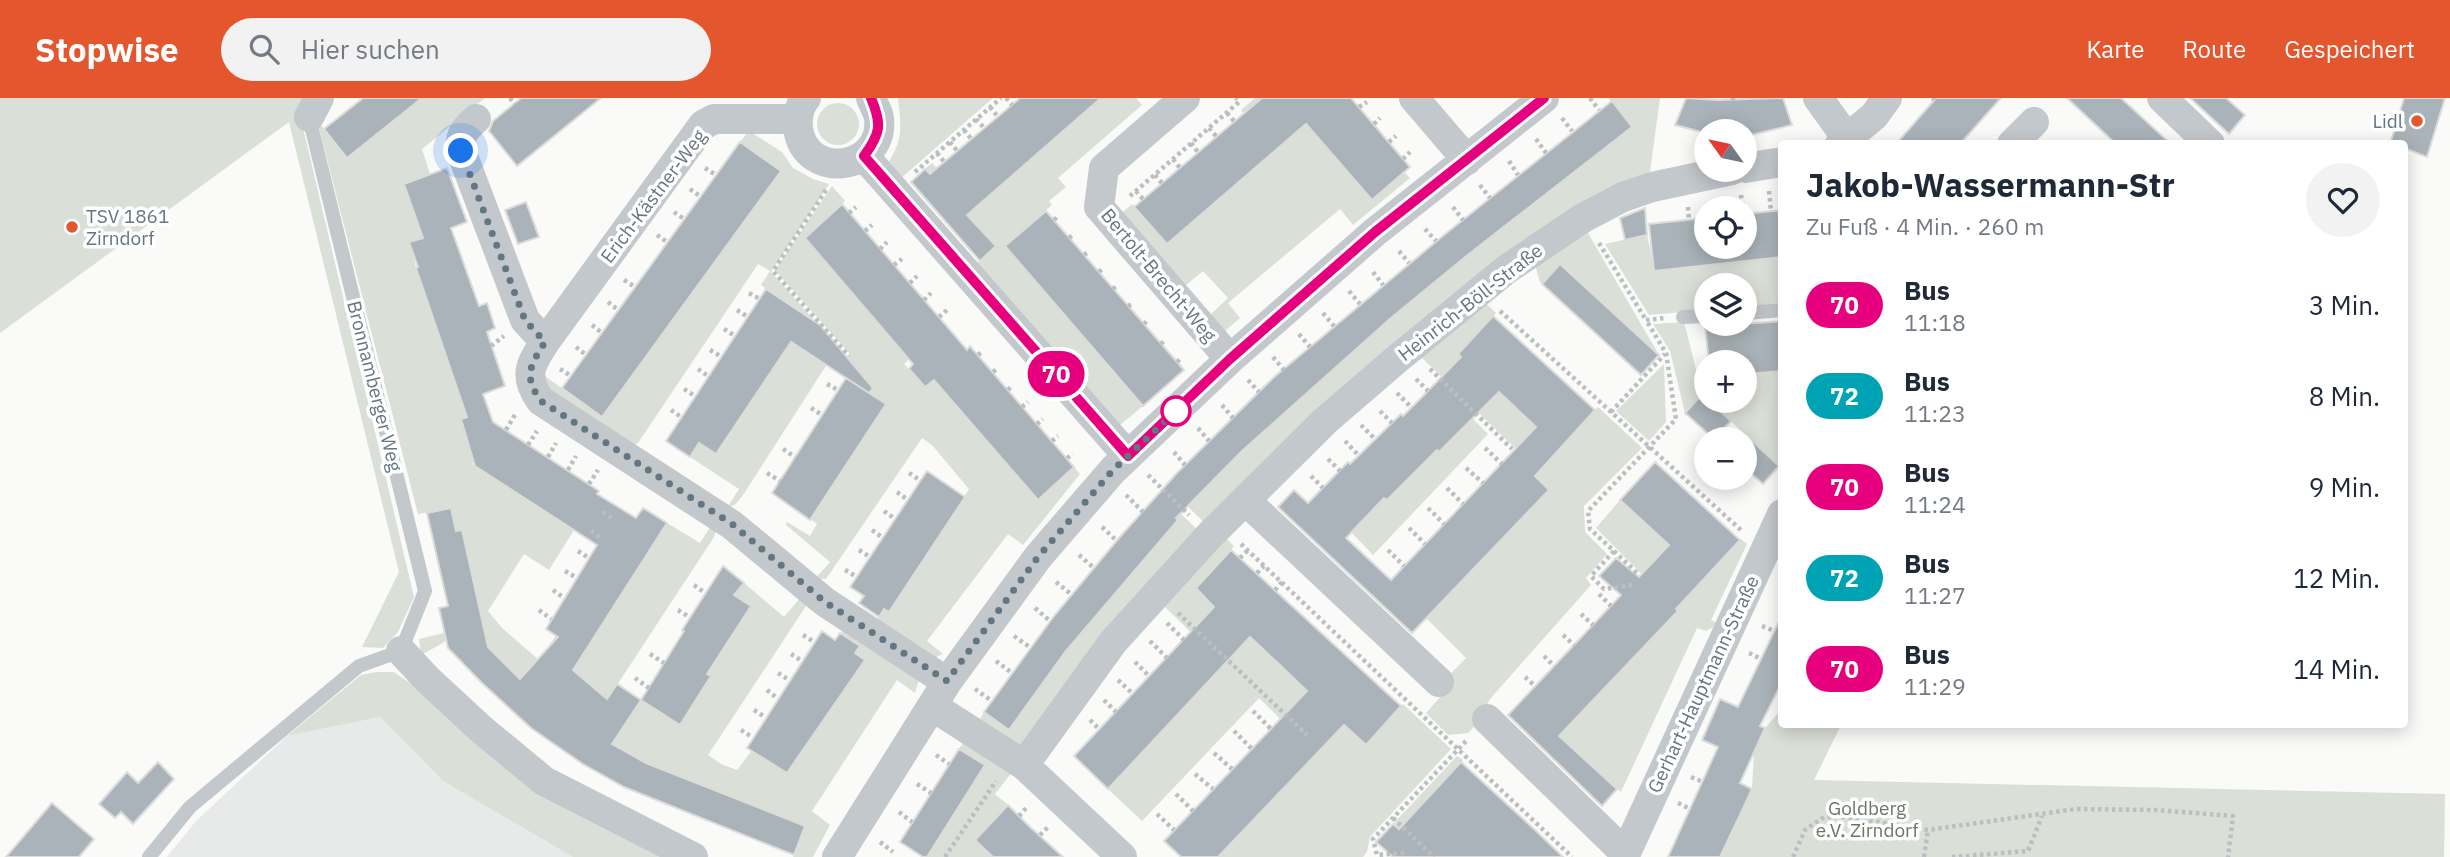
<!DOCTYPE html>
<html lang="de">
<head>
<meta charset="utf-8">
<style>
  body { margin:0; font-family:"IBM Plex Sans",sans-serif; background:#f2f2f3; color:#1f2937; height:100vh; display:flex; flex-direction:column; font-size:26px; white-space:nowrap }
  * { box-sizing:border-box; margin:0 }
  p { font-size:23px; color:#747a83 }
  .icon { flex:none; width:38px; height:38px; fill:none; stroke:currentColor; stroke-width:2; stroke-linecap:round; stroke-linejoin:round }
  .map { position:relative; flex:1; overflow:hidden }
  .panel { position:absolute; left:1778px; top:42px; width:630px; height:588px; display:flex; flex-direction:column; background:#fff; border-radius:7px; box-shadow:0 4px 18px #0003 }
  .panel>* { flex:none }
  .badge { padding:0 14px; border-radius:23px; font-size:24px; line-height:46px }
  .needle { width:46px; rotate:303deg }
  .fabs { position:absolute; left:1694px; top:21px; display:grid; gap:14px }
  .fabs a { display:grid; place-items:center; width:63px; height:63px; border-radius:50%; background:#fff; box-shadow:0 4px 18px #0003; font-size:35px }
  .you { position:absolute; width:35px; height:35px; margin:-18px; border:5px solid #fff; border-radius:50%; background:#1a73e8; box-shadow:0 0 0 10px #1a73e833 }
  .map>.badge { position:absolute; translate:-50% -50%; box-shadow:0 0 0 4px #fff }
  .round { display:grid; place-items:center; flex:none; width:74px; height:74px; border-radius:37px; background:#f2f2f3 }
  .overview { display:flex; align-items:center; justify-content:space-between; height:119px; padding:0 28px }
  h1 { font-size:33px; font-weight:700; line-height:52px }
  ul { padding:0; list-style:none }
  li { display:flex; align-items:center; gap:21px; height:91px; padding:0 28px }
  li div { flex:1 }
  li b { display:block; font-size:26px }
  li em { font-style:normal }
  li .badge { min-width:77px; font-weight:700; text-align:center }
  header { display:flex; align-items:center; gap:42px; box-sizing:border-box; height:98px; padding:0 35px; background:#e4572e; color:#fff }
  header strong { font-size:33px }
  nav { display:flex; gap:38px; margin-inline-start:auto; font-size:24px }
  .search { width:490px; height:63px; background:#f2f2f3; display:flex; align-items:center; gap:18px; box-sizing:border-box; padding:0 24px; border-radius:38px; color:#747a83; font-size:26px }
  .map>svg:first-child { display:block }
  .built { fill:#e8e9e9 }
  .green { fill:#dadfd7 }
  .building { fill:#aab3b9; stroke:#dcdcda; stroke-width:2; fill-rule:evenodd }
  .lines { fill:none; stroke-linecap:round; stroke-linejoin:round }
  .path { stroke:#bbbfc2; stroke-width:4.5; stroke-dasharray:3.5 3.5; stroke-linecap:butt }
  .lane { stroke:#c3c8cc; stroke-width:14 }
  .street { stroke:#c3c8cc; stroke-width:30 }
  .line-casing { stroke:#fff; stroke-width:16 }
  .line { stroke:#e6007e; stroke-width:10 }
  .walk { stroke:#657683; stroke-width:7; stroke-dasharray:0 12.6 }
  .poi-dot { fill:#e4572e; stroke:#fff; stroke-width:2.5 }
  .stop-dot { fill:#fff; stroke:#e6007e; stroke-width:3.5 }
  .labels { text-anchor:middle; dominant-baseline:central; stroke-width:7; stroke-linejoin:round; paint-order:stroke }
  .poi-label { font-size:19px; fill:#657683; stroke:#fff; text-anchor:end }
  .street-label { font-size:19px; fill:#657683; stroke:#fff }
  .park-label { font-size:19px; fill:#687a64; stroke:#fff }
</style>
</head>
<body>
<header>
<strong>Stopwise</strong>
<div class="search"><svg class="icon" aria-label="search" viewBox="0 0 24 24"><circle cx="10" cy="10" r="6"/><path d="M15 15l6 6"/></svg>Hier suchen</div>
<nav><a>Karte</a><a>Route</a><a>Gespeichert</a></nav>
</header>
<div class="map">
<svg width="2450" height="759" viewBox="0 0 2450 759">
  <rect width="100%" height="100%" fill="#fafaf8"/>
  <path class="built" d="M380,619L443,683L573,759H167L195,724L287,638Z"/>
  <path class="green" d="M0,0H304L300,17L414,499L398,534L383,550L362,549L399,474L289,24L0,235Z
    M421,0H485L422,51L430,76L404,86L423,140L410,144L416,170L467,319L461,321L465,334L497,327L472,366L574,432L549,472L524,456L488,513L502,530L569,588L579,576L548,549L556,538L621,495L667,425L700,445L712,426L717,429L714,439L602,610L626,626L641,602L680,627L691,566L704,546L721,556L751,508L734,497L744,485L784,519L801,499L808,505L708,657L721,666L737,672L845,530L919,581L915,595L897,582L812,713L830,727L813,759H793L805,728L646,665L617,649L536,594L511,572L464,524L443,545L421,557L419,541L448,534L477,501L462,433H456L451,410L418,416L317,22L348,60Z
    M898,0H993L900,81L887,66C904,42 901,27 898,0Z
    M1101,0H1136L1142,7L1058,80L1066,89L1049,103L1052,107L1005,148L1143,308L1120,327L977,165L995,148L925,71L932,65L974,110Z
    M1255,0H1284L1371,102L1404,74L1410,80L1353,127L1340,111L1228,205L1240,220L1225,233L1210,217L1228,200L1203,173L1185,188L1121,116L1132,106L1167,146L1275,52L1241,12Z
    M1608,0H1660L1650,74L1586,105L1208,428L1165,387L1173,378L1196,399C1331,264 1481,145 1631,28Z
    M817 26a21 21 0 1 1 42 0a21 21 0 1 1-42 0Z
    M749,33L782,54L793,70L813,81L829,86L771,174L838,249L745,394L736,406L727,410L739,391L690,359L699,345L717,356L808,219L761,187L770,173L758,166L638,345L631,348L556,300L542,276L602,319L683,208L667,180L692,196L780,73L740,44Z
    M832,88L845,103L805,140L909,261L904,266L925,289L934,282L1037,402L1074,369L1080,376L1023,447L1008,436L927,543L943,556L934,560L876,524L884,511L889,514L969,391L932,347L922,340L826,481H815L830,464L786,427L787,424L810,438L817,426L810,421L842,372L803,347L814,329L854,354L886,306L838,274L850,256L775,172Z
    M1588,135L1659,257L1561,166L1542,186L1540,184L1534,163L1552,158Z
    M1647,137L1655,173L1781,159V205L1745,209V187H1706V212L1649,217L1605,146Z
    M1481,201L1496,215L1458,256L1560,350L1598,309L1642,350L1584,408L1585,434L1607,456L1586,480L1591,487L1490,601L1473,630L1468,635L1448,637L1426,615L1440,599L1434,593L1466,560L1426,520L1516,351L1416,254Z
    M1684,224L1702,295L1706,288V300L1702,296L1685,315L1670,253L1653,226Z
    M1664,266L1666,324L1649,343L1616,313Z
    M1781,273L1782,362L1779,368L1709,303H1745V276Z
    M1472,320L1488,336L1373,457L1351,434L1384,400L1387,402L1437,352Z
    M1159,395L1202,436L1026,647L1013,650L977,626L984,614L1009,632Z
    M1620,402L1705,480L1741,441L1747,446L1711,522L1719,526L1706,533L1697,530L1621,694L1560,638L1678,513L1596,430Z
    M1221,436L1234,448L1197,490L1213,506L1365,646L1403,606L1451,651L1370,739L1367,754L1363,759H1218L1316,656L1259,600L1142,723L1108,691L1224,567L1159,503Z
    M376,574H394L666,759H573L443,683L380,619L287,638L361,577Z
    M1781,612L1782,626L1841,627L1814,682L2445,696L2444,759H1720L1752,691L1754,654L1765,630Z
    M965,642L1013,673L995,696L1008,707L975,742L993,759H927L984,667L959,651Z
    M1457,658L1463,662L1426,703L1429,759L1393,726Z"/>
  <path class="building" d="M363,0H422L347,60L324,31Z
    M521,0H601L517,68L489,33L493,23Z
    M1020,0H1101L967,117L996,148L980,163L911,84L925,71L930,76Z
    M1262,0H1351L1410,69L1372,102L1306,26L1167,146L1134,109Z
    M1686,0L1718,2L1783,0L1792,27L1751,37H1745V33L1706,35L1675,27Z
    M1936,0H2001L1960,46H1896Z
    M2067,0H2121L2171,46H2116Z
    M2190,0H2226L2245,17L2229,36Z
    M2404,0H2445L2427,59L2404,50V46H2390Z
    M1612,3L1632,29L1469,156L1391,220L1242,353L1176,420L1178,422L1065,554L1009,632L984,614L1054,518L1119,440L1177,375L1273,280L1444,137Z
    M740,44L781,73L602,319L562,290Z
    M447,70L467,124L451,130L479,208L487,205L495,230L487,234L505,288L483,296L493,324L599,393L597,396L636,420L643,410L667,425L573,572L607,601L617,586L641,602L684,533L682,532L723,468L744,485L734,497L751,508L707,576L711,578L680,627L641,602L612,646L646,665L805,728L794,757L624,689L583,666L531,630L482,585L448,550L439,510L448,508L427,415L451,410L456,433L462,432L488,549L520,581L558,539L546,531L597,447L475,368L461,321L467,319L416,170L418,169L409,144L423,140L404,86Z
    M526,104L539,139L518,146L505,112Z
    M842,106L967,252L970,248L1074,369L1038,402L934,282L925,289L909,271L913,266L805,140Z
    M1645,110L1647,137L1625,142L1620,120Z
    M1782,112V159L1654,173L1649,126L1706,120V149H1745V116Z
    M1046,113L1184,272L1143,308L1005,148Z
    M1560,166L1659,257L1641,277L1542,186Z
    M766,191L820,227L873,290L869,295L791,244L716,356L699,345L690,359L666,343Z
    M1493,218L1595,312L1535,378L1549,392L1412,535L1278,409L1294,392L1308,405L1348,364L1350,366L1401,316L1403,318L1420,301L1461,259L1458,256ZM1499,294L1536,329L1391,482L1346,440L1384,400L1387,402L1437,352L1439,354Z
    M1782,223V273L1745,276V264H1709L1705,229Z
    M846,280L886,306L810,422L772,395Z
    M1702,296L1706,303H1709L1731,323L1714,341L1685,315Z
    M1745,336L1779,368L1763,386L1745,370Z
    M1655,364L1740,442L1676,511L1678,513L1559,638L1617,691L1602,708L1508,617L1621,497L1599,478L1616,460L1639,479L1669,447L1620,402Z
    M927,373L965,399L889,514L884,511L879,519L859,505L864,498L850,489Z
    M1231,452L1401,608L1366,647L1344,627L1218,759H1181L1164,743L1307,593L1282,569L1250,539L1108,691L1074,658L1214,509L1196,490Z
    M1782,517V584L1760,628L1765,630L1740,685L1752,691L1740,717L1720,759H1668L1718,649L1702,642L1720,601L1738,609Z
    M822,533L835,542L840,535L860,548L855,555L865,562L787,675L747,650Z
    M959,651L985,667L927,759H923L900,744Z
    M158,664L174,681L133,726L121,714L115,720L99,706L127,674L138,685Z
    M1461,664L1535,732L1563,759H1393L1376,744L1393,726L1399,731Z
    M52,705L94,741L79,759H6Z
    M1008,707L1029,728L1063,759H993L975,742Z"/>
  <g class="lines">
    <path class="path" d="M510,0L515,6
      M1006,0L1012,7
      M1590,0L1599,12
      M1733,0V2
      M1933,0L1934,2
      M990,9L998,19
      M1359,9L1367,4
      M1227,15L1234,23
      M1562,20L1572,33
      M976,21L985,31
      M1374,26L1380,20
      M1209,30L1216,38
      M964,32L972,42
      M1536,41L1546,55
      M950,44L958,54
      M1389,44L1396,38
      M1191,45L1198,54
      M937,55L945,65
      M1173,61L1180,70
      M1403,61L1410,54
      M1509,63L1518,77
      M705,70L716,77
      M915,74L1001,0
      M1155,77L1162,85
      M1480,87L1490,100
      M690,91L701,99
      M826,92L773,173L849,258
      M1136,93L1143,101
      M1769,93L1771,113
      M1741,97L1743,110
      M1130,98L1239,4L1236,0
      M1453,109L1463,122
      M1688,109L1689,122
      M674,114L684,121
      M849,115L856,109
      M1054,122L1057,119
      M1425,131L1436,143
      M865,133L872,127
      M657,137L667,144
      M1069,140L1073,137
      M1599,145L1646,222
      M880,151L887,144
      M1399,153L1409,165
      M1084,157L1088,154
      M894,167L902,161
      M1099,174L1102,171
      M1373,174L1383,187
      M624,182L635,189
      M910,185L917,178
      M1113,191L1116,188
      M1349,193L1360,206
      M749,195L760,201
      M924,202L931,195
      M608,204L618,212
      M1128,208L1132,206
      M737,212L748,219
      M1500,213L1742,433
      M1323,215L1334,228
      M939,219L947,212
      M1144,226L1147,223
      M592,227L602,235
      M724,231L735,238
      M1299,236L1310,249
      M1161,246L1164,243
      M491,248L504,238
      M576,249L586,257
      M710,252L722,259
      M978,257L983,253
      M1273,259L1284,272
      M1177,264L1180,261
      M560,271L571,278
      M698,271L708,278
      M1430,271L1512,351
      M993,274L998,270
      M1416,281L1428,293
      M1248,282L1259,294
      M827,286L838,292
      M684,291L695,298
      M1008,292L1013,287
      M1397,295L1412,310
      M1222,307L1233,320
      M1022,309L1028,304
      M811,310L822,317
      M671,312L681,319
      M1380,313L1392,325
      M1611,314L1665,256
      M1037,326L1043,321
      M1361,327L1375,341
      M1198,330L1209,343
      M506,332L516,315
      M1052,343L1058,338
      M1345,343L1359,358
      M528,347L537,333
      M1485,350L1502,366
      M783,351L795,359
      M1174,354L1185,367
      M548,359L556,345
      M1067,360L1073,356
      M1328,361L1340,373
      M1466,370L1483,385
      M568,372L576,358
      M767,375L780,383
      M909,375L921,383
      M1148,377L1189,417
      M1311,378L1323,390
      M589,386L598,372
      M1447,390L1463,406
      M897,394L908,402
      M1126,397L1143,414
      M1428,410L1444,426
      M884,413L895,421
      M603,414L615,422
      M1102,429L1117,443
      M1409,430L1425,446
      M872,432L883,440
      M591,433L602,441
      M1241,446L1572,759
      M859,452L870,459
      M1388,452L1404,468
      M578,453L589,460
      M1614,453L1638,476
      M1079,457L1094,470
      M1240,460L1248,452
      M845,472L857,479
      M565,473L577,480
      M1257,475L1264,468
      M1056,484L1072,497
      M694,487L705,495
      M1632,487L1604,491L1591,478L1614,453L1590,431L1588,413L1676,321L1666,255L1646,222L1665,220
      M553,492L564,500
      M1275,492L1282,484
      M1599,496L1611,508
      M1035,510L1050,523
      M539,512L551,521
      M678,512L689,519
      M1178,515L1307,637
      M1581,516L1593,527
      M1167,525L1184,542
      M1762,528L1774,533
      M803,537L814,544
      M1563,537L1574,547
      M1014,538L1031,550
      M1150,543L1167,560
      M1749,555L1761,561
      M650,556L664,565
      M791,556L802,563
      M1544,558L1554,568
      M996,563L1012,575
      M1135,564L1149,578
      M778,575L789,582
      M1525,579L1535,588
      M635,580L649,590
      M1118,582L1133,596
      M975,591L992,603
      M767,592L777,600
      M1104,602L1116,614
      M754,612L765,619
      M1253,613L1271,631
      M1090,622L1099,631
      M741,632L752,639
      M1234,633L1252,651
      M1214,655L1232,671
      M936,657L949,666
      M1195,676L1213,691
      M1691,679L1703,684
      M917,686L931,695
      M1176,696L1193,713
      M1678,705L1690,711
      M899,714L912,724
      M1157,716L1174,732
      M1019,718L1028,708
      M1393,720L1434,759
      M1040,737L1049,728
      M880,744L893,754
      M1404,755L1377,757L1373,741L1467,642
      M945,759L996,683
      M1793,759L1805,732L1824,719H1846L1928,732L2076,711L2156,712L2233,718L2228,759
      M1924,759L1928,732
      M1952,759L2028,753L2042,718"/>
    <path class="lane" d="M1745,215L1782,212
      M1683,219L1706,218
      M149,759L190,709L359,568L401,553L425,493L309,19"/>
    <path class="street" d="M806,0C799,8 797,19 798,30C805,84 885,73 879,20C878,13 873,6 871,0
      M1185,0L1104,70L1099,109L1230,261
      M1414,0L1467,62
      M1818,0L1851,46
      M2162,0L2210,46
      M309,19L319,0
      M476,21C465,31 459,37 461,53L525,222L545,244
      M797,21H714L703,27L545,244C530,267 523,278 541,303L732,427L825,504L947,584
      M1840,46L1874,18L1887,0
      M2012,46L2034,24
      M864,58L1128,358
      M1745,70L1782,64
      M1245,402L1439,584
      M401,553L427,581L481,631L544,683L693,759
      M932,608L1024,667L1122,759
      M1487,621L1626,756
      M1024,667L1113,544L1210,437L1325,323L1397,261L1507,171L1583,120L1623,99L1652,89L1732,72
      M837,759L947,584L1038,459L1113,372L1230,261L1375,134L1544,0
      M1624,759L1782,416"/>
  </g>
  <g class="lines">
    <defs>
      <path id="line" d="M871,0C882,26 881,35 864,58L1128,358L1230,261L1375,134L1544,0"/>
    </defs>
    <use href="#line" class="line-casing"/>
    <use href="#line" class="line"/>
    <path class="walk" d="M461,53L525,222L545,244C530,268 523,278 541,303L732,426L825,504L947,583L1038,459L1113,372L1176,313"/>
  </g>
  <g class="poi-dot">
    <circle cx="2417" cy="23" r="7"/>
    <circle cx="72" cy="129" r="7"/>
  </g>
  <circle class="stop-dot" cx="1176" cy="313" r="14"/>
  <g class="labels">
    <g class="poi-label">
      <text x="2403" y="23">Lidl</text>
      <text x="86" y="118" text-anchor="start">TSV 1861<tspan x="86" dy="22">Zirndorf</tspan></text>
    </g>
    <g class="street-label">
      <text transform="translate(653 98) rotate(-53)">Erich-Kästner-Weg</text>
      <text transform="translate(1159 177) rotate(50)">Bertolt-Brecht-Weg</text>
      <text transform="translate(1470 204) rotate(-38)">Heinrich-Böll-Straße</text>
      <text transform="translate(375 288) rotate(76)">Bronnamberger Weg</text>
      <text transform="translate(1703 586) rotate(-65)">Gerhart-Hauptmann-Straße</text>
    </g>
    <g class="park-label">
      <text x="1867" y="710">Goldberg<tspan x="1867" dy="22">e.V. Zirndorf</tspan></text>
    </g>
  </g>
</svg>
<div class="fabs">
<a><svg class="needle" viewBox="-14 -14 28 28"><path d="M0-13l5 13h-10z" fill="#e53935"/><path d="M0 13l5-13h-10z" fill="#747a83"/></svg></a>
<a><svg class="icon" aria-label="locate" viewBox="0 0 24 24"><circle cx="12" cy="12" r="6"/><path d="M12 2v4M12 18v4M2 12h4M18 12h4"/></svg></a>
<a><svg class="icon" aria-label="layers" viewBox="0 0 24 24"><path d="M12 4l9 5-9 5-9-5zM3 14l9 5 9-5"/></svg></a>
<a>+</a>
<a>−</a>
</div>
<div class="you" style="left:461px;top:53px"></div>
<b class="badge" style="left:1056px;top:276px;background:#e6007e;color:#fff">70</b>
<section class="panel">
<div class="overview"><div><h1>Jakob-Wassermann-Str</h1><p>Zu Fuß · 4 Min. · 260 m</p></div><a class="round"><svg class="icon" aria-label="heart" viewBox="0 0 24 24"><path d="M12 20l-8-8c-3-5 5-10 8-4 3-6 11-1 8 4z"/></svg></a></div>
<ul>
<li><span class="badge" style="background:#e6007e;color:#fff">70</span><div><b>Bus</b><p>11:18</p></div><em>3 Min.</em></li>
<li><span class="badge" style="background:#00a3b4;color:#fff">72</span><div><b>Bus</b><p>11:23</p></div><em>8 Min.</em></li>
<li><span class="badge" style="background:#e6007e;color:#fff">70</span><div><b>Bus</b><p>11:24</p></div><em>9 Min.</em></li>
<li><span class="badge" style="background:#00a3b4;color:#fff">72</span><div><b>Bus</b><p>11:27</p></div><em>12 Min.</em></li>
<li><span class="badge" style="background:#e6007e;color:#fff">70</span><div><b>Bus</b><p>11:29</p></div><em>14 Min.</em></li>
</ul>
</section>
</div>
</body>
</html>
